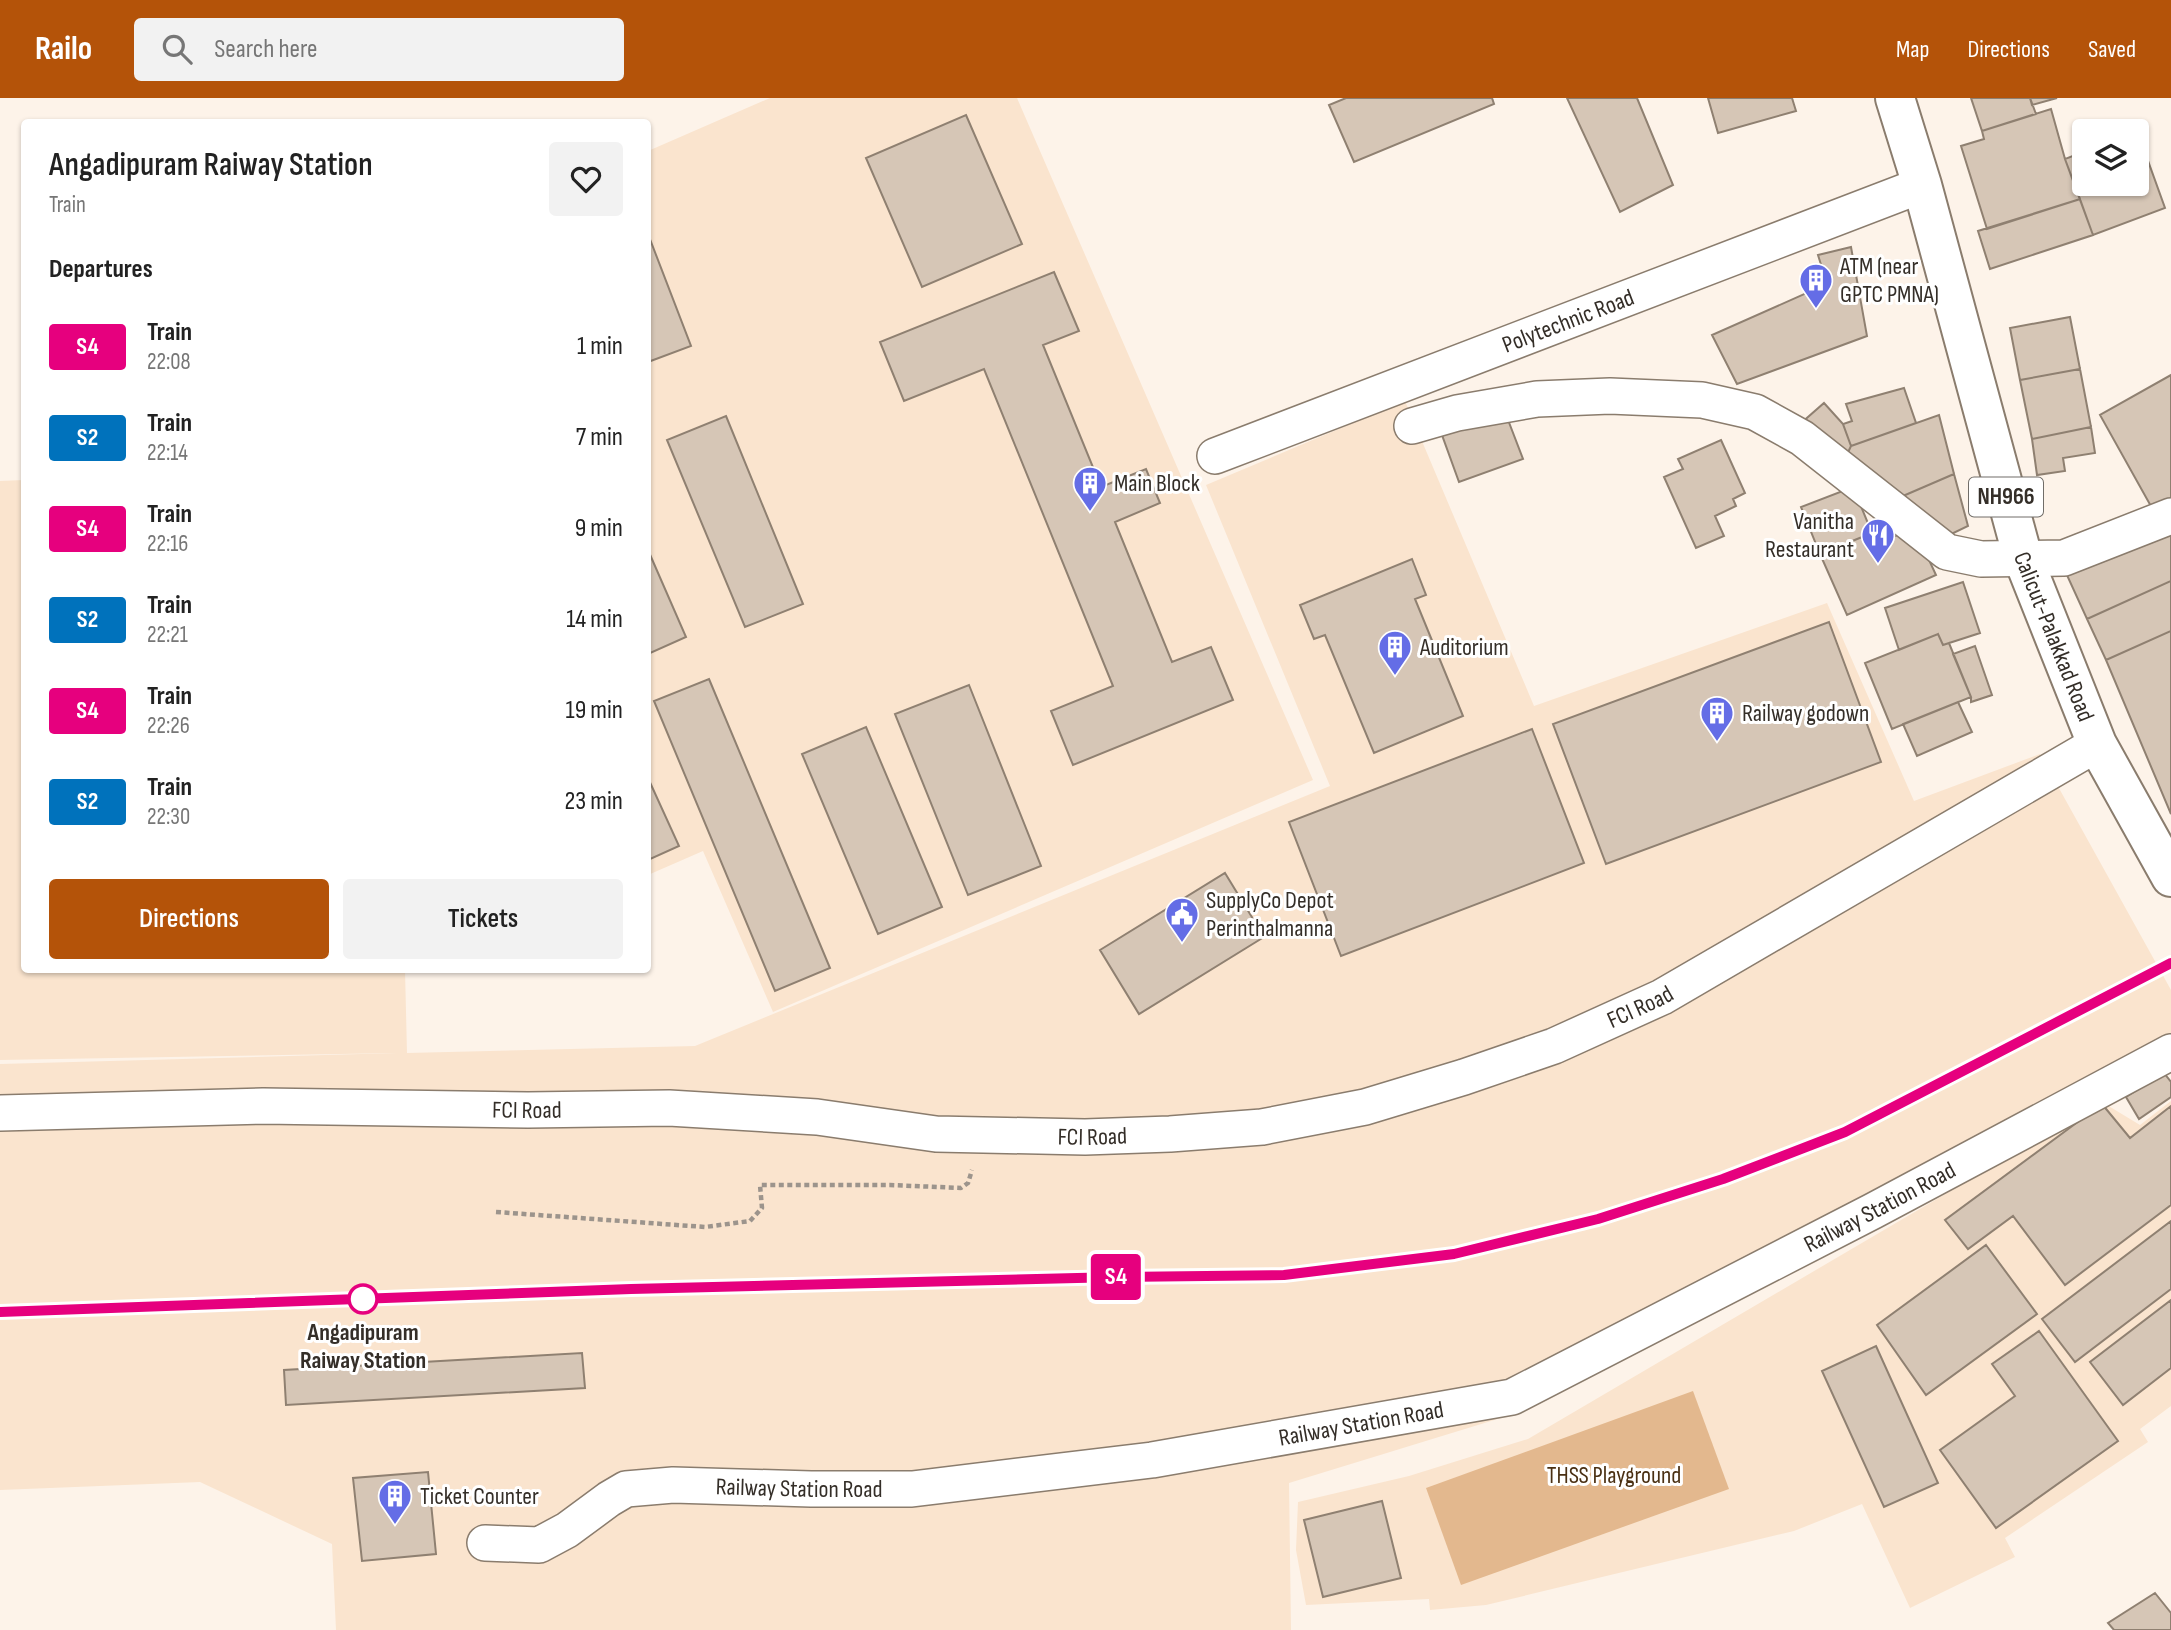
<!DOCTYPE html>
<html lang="en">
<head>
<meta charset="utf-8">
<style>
  body { margin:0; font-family:"Sofia Sans Condensed",sans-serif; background:#f2f2f2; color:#222; height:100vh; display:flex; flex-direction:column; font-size:26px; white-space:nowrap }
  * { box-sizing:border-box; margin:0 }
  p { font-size:23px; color:#767676 }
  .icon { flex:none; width:38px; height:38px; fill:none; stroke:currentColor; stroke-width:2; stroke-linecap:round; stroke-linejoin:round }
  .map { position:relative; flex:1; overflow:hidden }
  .details { position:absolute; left:21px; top:21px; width:630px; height:854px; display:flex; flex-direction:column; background:#fff; border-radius:7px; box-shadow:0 2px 5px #0004 }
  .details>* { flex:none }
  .badge { padding:0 14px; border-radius:5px; font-size:24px; line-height:46px }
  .buttons { position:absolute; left:2072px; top:21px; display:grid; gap:14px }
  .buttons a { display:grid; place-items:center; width:77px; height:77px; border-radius:7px; background:#fff; box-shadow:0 2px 5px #0004; font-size:35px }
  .map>.badge { position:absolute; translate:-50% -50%; box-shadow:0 0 0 4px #fff }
  h2 { padding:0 28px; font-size:26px; line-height:63px }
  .round { display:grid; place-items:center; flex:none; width:74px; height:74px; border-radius:7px; background:#f2f2f2 }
  .headline { display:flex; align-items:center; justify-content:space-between; height:119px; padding:0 28px }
  h1 { font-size:33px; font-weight:600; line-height:52px }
  .primary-button { display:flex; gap:14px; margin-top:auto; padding:14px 28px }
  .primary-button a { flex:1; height:80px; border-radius:7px; background:#b45309; color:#fff; font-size:28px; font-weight:600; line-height:80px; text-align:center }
  .primary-button a+a { background:#f2f2f2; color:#222 }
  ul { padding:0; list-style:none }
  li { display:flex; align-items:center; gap:21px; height:91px; padding:0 28px }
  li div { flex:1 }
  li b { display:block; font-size:26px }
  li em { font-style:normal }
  li .badge { min-width:77px; font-weight:700; text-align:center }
  header { display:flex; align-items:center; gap:42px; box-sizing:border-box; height:98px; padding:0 35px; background:#b45309; color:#fff }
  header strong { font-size:33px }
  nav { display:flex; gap:38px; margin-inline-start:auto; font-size:24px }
  .search { width:490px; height:63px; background:#f2f2f2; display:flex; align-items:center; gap:18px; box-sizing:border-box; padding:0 24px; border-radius:7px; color:#767676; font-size:26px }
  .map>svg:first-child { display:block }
  .built { fill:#fae4ce }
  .green { fill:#e3b88e }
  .building { fill:#d6c6b6; stroke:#8f8071; stroke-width:2 }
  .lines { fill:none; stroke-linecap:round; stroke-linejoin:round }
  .minor-casing { stroke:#8a7c6d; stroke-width:38 }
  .trunk-casing { stroke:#8a7c6d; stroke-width:42 }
  .path { stroke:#9c948c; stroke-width:4.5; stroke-dasharray:5 3.5; stroke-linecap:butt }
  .minor { stroke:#fff; stroke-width:35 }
  .trunk { stroke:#fff; stroke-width:38 }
  .rail { stroke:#746d66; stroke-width:5; stroke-dasharray:12 12; stroke-linecap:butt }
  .line-casing { stroke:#fff; stroke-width:16 }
  .line { stroke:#e6007e; stroke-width:10 }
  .stop-dot { fill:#fff; stroke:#e6007e; stroke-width:3.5 }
  .labels { text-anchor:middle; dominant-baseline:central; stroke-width:6; stroke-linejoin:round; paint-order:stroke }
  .shield { fill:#fff; stroke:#716d68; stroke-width:2 }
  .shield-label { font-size:23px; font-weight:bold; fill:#342e28 }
  .poi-label { font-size:24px; fill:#342e28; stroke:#fff; text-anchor:start }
  .street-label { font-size:24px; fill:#342e28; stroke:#fff }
  .stop-label { font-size:24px; font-weight:bold; fill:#342e28; stroke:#fff }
  .park-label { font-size:24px; fill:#4a3013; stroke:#fff }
</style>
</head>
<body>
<header>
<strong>Railo</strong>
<div class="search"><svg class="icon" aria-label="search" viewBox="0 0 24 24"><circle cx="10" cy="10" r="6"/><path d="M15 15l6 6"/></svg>Search here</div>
<nav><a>Map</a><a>Directions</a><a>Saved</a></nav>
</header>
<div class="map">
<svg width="2171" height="1532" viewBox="0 0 2171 1532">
  <rect width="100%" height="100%" fill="#fdf3e9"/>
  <path class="built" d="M770,0H1017L1313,682L773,914L703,753L648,777V53Z
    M1405,303L1534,608L1827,505L1914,703L2040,656L2171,892V965L1530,1311L1289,1385L1291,1532H336L332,1446L200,1384L0,1392V966L397,955L0,962V383L24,382V872H405L407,955L695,948L1330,688L1206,387Z
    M2171,1003V1308L2140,1331L2148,1344L2005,1440L2015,1459L1910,1510L1862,1406L1794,1433L1486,1507L1430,1512L1429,1501L1306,1507L1296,1452L1298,1404L1409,1378L1528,1341L2102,1004L2140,1027Z"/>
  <path class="green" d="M1693,1293L1729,1391L1461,1487L1426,1390Z"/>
  <path class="building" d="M1346,0H1492L1494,6L1354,64L1329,7Z
    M1567,0H1637L1673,87L1620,114Z
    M1708,0H1792L1796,13L1718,35Z
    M1971,0H2030L2036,16L1982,33Z
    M2030,0H2057L2032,7Z
    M2051,11L2065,61L2080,101L1987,131L1961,48L1984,41L1982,33Z
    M966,17L1022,146L922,189L866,60Z
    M2118,26L2121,33H2098Z
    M2084,38V86H2137V52L2143,49L2165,110L2093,137L2065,61L2083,54L2078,41Z
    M2080,101L2093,137L1990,171L1978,133Z
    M648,136L691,248L648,264Z
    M1851,149L1867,238L1737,286L1712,237L1827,186L1818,157Z
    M1054,174L1079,233L1043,247L1101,389L1146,371L1160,405L1115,424L1172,564L1211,549L1233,602L1073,667L1051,613L1113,588L984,271L904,303L880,244Z
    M2070,219L2080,271L2020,282L2010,230Z
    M2080,271L2091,329L2032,341L2020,282Z
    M2171,277V411L2157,419L2100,317Z
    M1904,290L1916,325L1851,348L1843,326L1852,323L1846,306Z
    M1824,305L1843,326L1851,348L1844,363L1800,326Z
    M1505,314L1523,361L1459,384L1442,337Z
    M1939,317L1954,376L1896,401L1844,363L1851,348Z
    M726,318L803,506L745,529L667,342Z
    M2091,329L2095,355L2063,360L2065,373L2037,377L2032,341Z
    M1721,342L1745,395L1733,401L1736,408L1715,418L1724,438L1696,450L1664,379L1683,371L1678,361Z
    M1954,376L1968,428L1941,441L1896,401Z
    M1853,389L1872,435L1820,456L1801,409Z
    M2171,424V483L2087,521L2066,475Z
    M1872,435L1877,446L1902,435L1917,436L1936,477L1847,517L1820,456Z
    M648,452L686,539L648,556Z
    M1412,461L1426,497L1415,501L1463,618L1374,655L1325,537L1314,541L1300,507Z
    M2171,483V533L2106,562L2087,521Z
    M1963,484L1980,535L1943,547L1938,536L1899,552L1885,510Z
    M1829,524L1881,664L1606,766L1553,626Z
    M2171,533V716L2106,562Z
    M1938,536L1943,547L1949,545L1971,599L1892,631L1865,565Z
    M1975,548L1992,597L1971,604V599L1953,556Z
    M709,581L830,870L775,893L654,603Z
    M969,587L1041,768L968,797L895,616Z
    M1958,604L1972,634L1917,658L1903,626Z
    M866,629L942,809L878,836L802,656Z
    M1532,631L1584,765L1341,858L1289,724Z
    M648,680L679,748L648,762Z
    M1225,775L1264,839L1139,916L1100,852Z
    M2164,975L2171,984V999L2139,1021L2126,999Z
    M2102,1006L2130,1040L2171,1008V1107L2065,1187L2013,1118L1968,1151L1945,1122Z
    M2171,1123V1191L2075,1264L2042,1221Z
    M1986,1147L2037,1216L1926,1297L1877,1227Z
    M2171,1202V1270L2123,1307L2090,1264Z
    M2039,1233L2118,1343L1996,1430L1940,1352L2015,1298L1992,1266Z
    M1876,1248L1938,1385L1884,1409L1822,1273Z
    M582,1255L585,1290L286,1307L284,1272Z
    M428,1374L436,1456L362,1463L353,1380Z
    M1382,1403L1401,1480L1323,1499L1304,1422Z
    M2155,1495L2171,1515V1532H2114L2108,1525Z"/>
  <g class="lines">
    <defs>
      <g id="minor">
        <path d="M1412,328L1457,315L1537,301L1610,298L1702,302L1755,314L1802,340L1947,454L1981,461L2064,460L2171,418"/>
        <path id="s1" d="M1215,358L1922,87"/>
        <path id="s2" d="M0,1015L263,1008L528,1012L669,1010L817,1019L936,1036L1085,1039L1170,1036L1262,1029L1365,1009L1464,979L1554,948L1662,899L2097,646"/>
        <path id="s3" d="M485,1445L539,1447L567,1432L609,1401L626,1391L673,1387L811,1391H912L1152,1362L1512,1299L1873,1113L2171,954"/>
      </g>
      <g id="trunk">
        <path id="s4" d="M1895,0L1922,87L2023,460L2097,646L2171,779"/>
      </g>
    </defs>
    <use href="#minor" class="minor-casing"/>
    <use href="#trunk" class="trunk-casing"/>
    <path class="path" d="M496,1114L705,1129L750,1123L762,1110L760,1087H890L961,1090L968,1085L972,1072"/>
    <use href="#minor" class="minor"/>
    <use href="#trunk" class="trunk"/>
    <path class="rail" d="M0,1214L631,1191L1118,1179L1284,1177L1454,1156L1598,1121L1723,1081L1845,1034L2171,865"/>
  </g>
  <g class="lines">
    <defs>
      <path id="line" d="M0,1214L631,1191L1118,1179L1284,1177L1454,1156L1598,1121L1723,1081L1845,1034L2171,865"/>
    </defs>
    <use href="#line" class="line-casing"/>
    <use href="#line" class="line"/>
  </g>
  <defs>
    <symbol id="building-pin" viewBox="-11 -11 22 30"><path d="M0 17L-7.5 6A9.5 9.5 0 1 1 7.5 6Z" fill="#646de6" stroke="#fff"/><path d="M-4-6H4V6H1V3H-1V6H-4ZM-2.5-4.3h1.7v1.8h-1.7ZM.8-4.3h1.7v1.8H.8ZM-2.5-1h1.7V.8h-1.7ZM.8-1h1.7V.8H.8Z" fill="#fff"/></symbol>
    <symbol id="restaurant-pin" viewBox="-11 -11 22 30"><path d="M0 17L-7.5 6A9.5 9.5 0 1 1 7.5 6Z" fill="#646de6" stroke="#fff"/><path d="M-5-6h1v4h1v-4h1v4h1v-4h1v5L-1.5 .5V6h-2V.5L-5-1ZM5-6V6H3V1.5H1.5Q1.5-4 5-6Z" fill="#fff"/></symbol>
    <symbol id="civic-pin" viewBox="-11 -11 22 30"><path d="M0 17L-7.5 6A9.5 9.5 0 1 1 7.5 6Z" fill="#646de6" stroke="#fff"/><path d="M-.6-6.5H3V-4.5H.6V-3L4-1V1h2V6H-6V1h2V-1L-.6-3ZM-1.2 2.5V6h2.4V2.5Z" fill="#fff"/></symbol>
  </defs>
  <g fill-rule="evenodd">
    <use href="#building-pin" x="1797" y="163" width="38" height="52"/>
    <use href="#building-pin" x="1071" y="366" width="38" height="52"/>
    <use href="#restaurant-pin" x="1859" y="418" width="38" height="52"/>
    <use href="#building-pin" x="1376" y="530" width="38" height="52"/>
    <use href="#building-pin" x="1698" y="596" width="38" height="52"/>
    <use href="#civic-pin" x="1163" y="797" width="38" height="52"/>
    <use href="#building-pin" x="376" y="1379" width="38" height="52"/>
  </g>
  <circle class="stop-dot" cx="363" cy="1201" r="14"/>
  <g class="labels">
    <rect class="shield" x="1969" y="379.5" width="74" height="39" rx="5"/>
    <g class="shield-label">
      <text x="2006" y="399">NH966</text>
    </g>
    <g class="poi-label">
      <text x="1840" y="168">ATM (near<tspan x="1840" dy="28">GPTC PMNA)</tspan></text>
      <text x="1114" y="385">Main Block</text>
      <text x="1854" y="423" text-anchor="end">Vanitha<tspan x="1854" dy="28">Restaurant</tspan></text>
      <text x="1420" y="549">Auditorium</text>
      <text x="1742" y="615">Railway godown</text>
      <text x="1206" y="802">SupplyCo Depot<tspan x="1206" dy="28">Perinthalmanna</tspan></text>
      <text x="420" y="1398">Ticket Counter</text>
    </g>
    <g class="street-label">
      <text stroke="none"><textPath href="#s1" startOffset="378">Polytechnic Road</textPath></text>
      <text stroke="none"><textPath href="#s4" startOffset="562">Calicut-Palakkad Road</textPath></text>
      <text stroke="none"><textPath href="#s2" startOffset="1662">FCI Road</textPath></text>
      <text stroke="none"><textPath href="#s2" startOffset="527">FCI Road</textPath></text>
      <text stroke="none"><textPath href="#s2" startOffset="1094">FCI Road</textPath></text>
      <text stroke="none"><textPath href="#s3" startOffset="1465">Railway Station Road</textPath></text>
      <text stroke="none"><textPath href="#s3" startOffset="898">Railway Station Road</textPath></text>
      <text stroke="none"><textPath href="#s3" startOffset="331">Railway Station Road</textPath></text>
    </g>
    <g class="stop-label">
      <text x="363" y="1234">Angadipuram<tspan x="363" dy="28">Raiway Station</tspan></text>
    </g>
    <g class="park-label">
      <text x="1614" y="1377">THSS Playground</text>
    </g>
  </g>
</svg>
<div class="buttons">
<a><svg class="icon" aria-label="layers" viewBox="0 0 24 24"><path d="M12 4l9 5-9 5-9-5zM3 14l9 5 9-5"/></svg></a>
</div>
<b class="badge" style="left:1116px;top:1179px;background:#e6007e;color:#fff">S4</b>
<section class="details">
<div class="headline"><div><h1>Angadipuram Raiway Station</h1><p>Train</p></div><a class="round"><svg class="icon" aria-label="heart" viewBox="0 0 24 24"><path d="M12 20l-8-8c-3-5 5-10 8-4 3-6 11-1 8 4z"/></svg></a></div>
<h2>Departures</h2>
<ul>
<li><span class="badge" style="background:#e6007e;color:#fff">S4</span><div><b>Train</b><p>22:08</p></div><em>1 min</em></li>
<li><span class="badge" style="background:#0072bc;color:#fff">S2</span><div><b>Train</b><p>22:14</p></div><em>7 min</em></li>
<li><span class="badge" style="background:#e6007e;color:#fff">S4</span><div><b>Train</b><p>22:16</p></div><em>9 min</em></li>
<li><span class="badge" style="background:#0072bc;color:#fff">S2</span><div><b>Train</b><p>22:21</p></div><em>14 min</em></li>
<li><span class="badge" style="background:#e6007e;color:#fff">S4</span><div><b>Train</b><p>22:26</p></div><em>19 min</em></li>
<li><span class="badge" style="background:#0072bc;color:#fff">S2</span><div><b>Train</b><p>22:30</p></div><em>23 min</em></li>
</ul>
<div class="primary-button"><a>Directions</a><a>Tickets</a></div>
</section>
</div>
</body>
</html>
